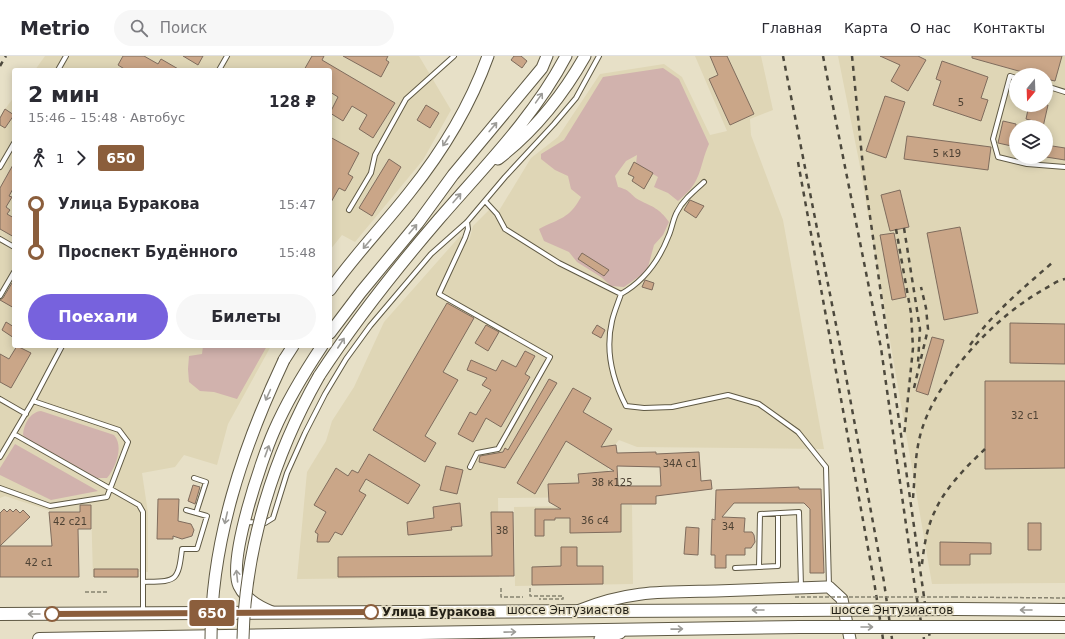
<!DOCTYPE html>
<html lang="ru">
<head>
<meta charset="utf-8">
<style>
  body { margin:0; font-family:"DejaVu Sans",sans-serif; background:#f7f7f7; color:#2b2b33; height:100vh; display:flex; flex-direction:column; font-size:15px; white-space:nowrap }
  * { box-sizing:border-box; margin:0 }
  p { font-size:13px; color:#7c7c81 }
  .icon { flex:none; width:22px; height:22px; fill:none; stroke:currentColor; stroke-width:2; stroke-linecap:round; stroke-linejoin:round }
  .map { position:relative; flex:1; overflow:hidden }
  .panel { position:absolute; left:12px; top:12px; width:320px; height:280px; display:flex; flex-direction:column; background:#fff; border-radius:4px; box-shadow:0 2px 10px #0003 }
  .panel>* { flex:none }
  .badge { padding:0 8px; border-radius:3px; font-size:14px; line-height:26px }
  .needle { width:26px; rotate:199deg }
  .tools { position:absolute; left:1009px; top:12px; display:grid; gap:8px }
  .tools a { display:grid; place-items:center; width:44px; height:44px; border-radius:50%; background:#fff; box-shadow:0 2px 10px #0003; font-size:20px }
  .map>.badge { position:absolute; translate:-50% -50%; box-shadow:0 0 0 2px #fff }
  .legs { display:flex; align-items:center; gap:6px; height:44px; padding:0 16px; font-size:13px }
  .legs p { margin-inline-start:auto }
  .head { display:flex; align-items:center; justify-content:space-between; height:68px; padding:0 16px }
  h1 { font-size:22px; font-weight:700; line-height:30px }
  .cta { display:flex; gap:8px; margin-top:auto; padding:8px 16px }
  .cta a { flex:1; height:46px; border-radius:24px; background:#7762dd; color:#fff; font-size:16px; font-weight:700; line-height:46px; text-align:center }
  .cta a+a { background:#f7f7f7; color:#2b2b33 }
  ul { padding:0 16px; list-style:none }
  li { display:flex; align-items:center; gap:14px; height:48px; font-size:15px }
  li i { display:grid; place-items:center; width:6px; height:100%; margin:0 5px; background:currentColor }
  li i::after { content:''; width:10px; height:10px; margin:-5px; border:3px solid; border-radius:50%; background:#fff }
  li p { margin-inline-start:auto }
  li:first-child i { background:linear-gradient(#0000 50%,currentColor 0) }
  li:last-child i { background:linear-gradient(currentColor 50%,#0000 0) }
  header { display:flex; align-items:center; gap:24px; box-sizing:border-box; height:56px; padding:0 20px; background:#fff; border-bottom:1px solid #e1e1e2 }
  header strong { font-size:19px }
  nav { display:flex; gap:22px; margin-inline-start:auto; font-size:14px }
  .search { width:280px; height:36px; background:#f7f7f7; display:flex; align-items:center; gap:10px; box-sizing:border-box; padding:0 14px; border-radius:22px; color:#7c7c81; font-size:15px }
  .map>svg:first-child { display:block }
  .built { fill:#dfd6b6; fill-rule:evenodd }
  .green { fill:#d1b2ad }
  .building { fill:#caa688; stroke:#7f6c5d; fill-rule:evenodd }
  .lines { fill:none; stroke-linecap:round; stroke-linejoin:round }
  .service-casing { stroke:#5f5944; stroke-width:6 }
  .secondary-casing { stroke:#5f5944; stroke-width:13 }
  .primary-casing { stroke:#5f5944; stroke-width:14 }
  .path { stroke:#878270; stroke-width:1.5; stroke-dasharray:4 2; stroke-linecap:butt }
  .service { stroke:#fff; stroke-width:4 }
  .secondary { stroke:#fff; stroke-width:11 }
  .primary { stroke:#fff; stroke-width:12 }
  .rail { stroke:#4d493d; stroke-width:2.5; stroke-dasharray:5 5; stroke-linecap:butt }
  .secondary-bridge-casing { stroke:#5f5944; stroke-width:13; stroke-linecap:butt }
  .primary-bridge-casing { stroke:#5f5944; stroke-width:14; stroke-linecap:butt }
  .path-bridge { stroke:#878270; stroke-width:1.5; stroke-dasharray:4 2; stroke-linecap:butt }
  .secondary-bridge { stroke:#fff; stroke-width:11 }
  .primary-bridge { stroke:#fff; stroke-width:12 }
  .oneway { stroke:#9c9b97 }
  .line-1-casing { stroke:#fff; stroke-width:9 }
  .line-1 { stroke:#8b5e3c; stroke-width:6 }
  .stop-1-dot { fill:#fff; stroke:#8b5e3c; stroke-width:2 }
  .labels { text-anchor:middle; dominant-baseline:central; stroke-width:3.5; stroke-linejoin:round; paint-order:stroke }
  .number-label { font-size:10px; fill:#4e4234 }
  .street-label { font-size:12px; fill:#242118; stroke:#e7e0c7 }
  .stop-label { font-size:12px; font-weight:bold; fill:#242118; stroke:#e7e0c7; text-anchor:start }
</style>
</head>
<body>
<header>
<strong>Metrio</strong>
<div class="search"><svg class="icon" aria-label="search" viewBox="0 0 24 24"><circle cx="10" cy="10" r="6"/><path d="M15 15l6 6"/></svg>Поиск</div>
<nav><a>Главная</a><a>Карта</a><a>О нас</a><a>Контакты</a></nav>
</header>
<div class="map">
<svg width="1065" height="583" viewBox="0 0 1065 583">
  <rect width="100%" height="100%" fill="#e7e0c7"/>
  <path class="built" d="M45,0H419L451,54L423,104L355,186L342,179L330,194V14H35Z
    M695,0H761L773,54L750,63L751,79L783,164L824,393L637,391L619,384L608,397V441L498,442L499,521L297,523L307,416L326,385L332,365L354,331L384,266L460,180L469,185L473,170L489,154L497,158L531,102L558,81L600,18L664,8L682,21L710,79L727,75Z
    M838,0H1065V527L932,528L859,105ZM1016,19H1046V49H1016ZM1016,71H1046V101H1016Z
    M14,41V290H271L228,368L217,409L184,399L175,411L142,417L148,457V516H139V522L93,521L91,448L79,449V455H51L5,440L0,442V60Z
    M632,449L633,528L515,530L514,451Z"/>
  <path class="green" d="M663,12L679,23L709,88C698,113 703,125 678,145L668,137L654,131L658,121L636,108L637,99L626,105L615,120L618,131C631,134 630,139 639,144C653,151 659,152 669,166L663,179L654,189L647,215L624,231L611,230L601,221L577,206L569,196L544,185L539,173C560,162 569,163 581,141L571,133L568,120L555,114L541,103V98L564,84L603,21Z
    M203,290H267L237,343L214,336L200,335L189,326L188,313L189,300L202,298Z
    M41,355L114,379C124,390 116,411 107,422H97L28,384L23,379C24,368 30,356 41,355Z
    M15,388L98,435L51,444L0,419V412Z"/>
  <path class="building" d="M123,0H144L158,8L161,3L180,14H126L118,9Z
    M183,0H203L198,9Z
    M312,0H324L322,4L395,47L373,82L359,73L367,59L352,50L343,65L330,57L338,41L330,36V14H304Z
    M343,0H388L386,4L389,6L381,21Z
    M514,0H521L527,5L522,12L511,4Z
    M710,0H727L754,58L730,69L709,23L718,19Z
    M880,0H918L926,4L908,35L891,25L900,9Z
    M972,0H1062L1055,25L1046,23V19H1033L972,2Z
    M942,5L988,21L981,42L988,44L981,65L933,49L941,25L936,23Z
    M885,40L905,46L886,102L866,95Z
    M426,49L439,57L430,72L417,64Z
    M1029,49H1048L1043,71H1037V66L1026,63Z
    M5,53L14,59L5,72L0,69V62Z
    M1003,65L1016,68V91L998,87Z
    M907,80L991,91L988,114L904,103Z
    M330,81L359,97L348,118L353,121L345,135L339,132L330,148Z
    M1046,89L1065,92V104L1046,101Z
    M389,103L401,111L372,160L359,152Z
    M634,106L653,117L644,133L632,125L634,121L628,118Z
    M14,107V131L9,140L12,141L6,151L10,154L7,158L14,162V181L0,173V132Z
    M900,134L909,171L890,175L881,139Z
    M690,144L704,150L696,162L684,154Z
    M960,171L978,257L944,264L927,177Z
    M894,177L906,241L892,244L880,179Z
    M582,197L609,214L604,220L578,203Z
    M645,224L654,227L652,234L642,231Z
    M12,227L14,228V252L0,244L3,242Z
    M447,247L474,262L443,316L458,324L425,380L436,387L425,406L373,374Z
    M6,266L14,271V282L2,274Z
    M1010,267L1065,268V308L1010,307Z
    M486,269L499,276L488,295L475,287Z
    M597,269L605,274L601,282L592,277Z
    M932,281L944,284L928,339L916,335Z
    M17,290L31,297L11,332L0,326V298L9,303Z
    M525,295L535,300L525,318L530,321L501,371L486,362L473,386L458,378L470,356L476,359L491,334L482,329L487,322L467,314L471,304L496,315L502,304L516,311Z
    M549,323L557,327L505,412L479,406L480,400L503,396L505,392L508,394Z
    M985,325H1065V412L985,413Z
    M573,332L591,342L583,356L612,373L601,391L616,389L617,397L656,396V398L699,396L701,425L711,424L712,433L656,440V448H621V476L570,477V462H555V464H544V480H535V453H561L549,446L548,428L579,427L578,418L614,415L566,385L535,438L517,427ZM617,410L660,411L661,430H618Z
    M369,398L420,429L408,448L366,423L359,435L366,439L342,479L335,476L329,486H317L318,478L315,476L326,456L314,449L336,412L348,420L352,414L358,417Z
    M446,410L463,414L457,438L440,434Z
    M193,429L200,431L195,448L188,445Z
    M799,431V433H821L824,517H810V453L804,447H734L722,461L745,462L744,476H752L754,479L755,486L751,492H745V499H726V512H715V499H711L712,463L715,464L716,434Z
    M158,443H179L178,465L191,468L194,474L192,480L182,483L173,480V483H157Z
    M460,447L462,470L451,471L452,474L408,479L407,466L434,462L433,451Z
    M80,449H91V473H78L79,521H0V457L4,453L7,456L10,453L13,456L16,453L20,457L23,454L30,461L0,490H52L49,456H80Z
    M491,456H513L514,520L338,521V501L492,500Z
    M1028,467H1041V494H1028Z
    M686,471L699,472L698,499L684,498Z
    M940,486L991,487V498H970V509H940Z
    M561,491H577V510H603V528L532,529V511L561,510Z
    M94,513H138V521H94Z"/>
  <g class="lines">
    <defs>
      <path id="service" d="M58,14L66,0
        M219,14L227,0
        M1016,22L1010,20L993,83L998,101L1027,108L1065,111
        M1046,30L1065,36
        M0,111L14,87
        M704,126C694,135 683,144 677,156C673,163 672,172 669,179C659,205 644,225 621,238C618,247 614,256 612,265C605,295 612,323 626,350L644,352L672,351L728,339L759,348L798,376L826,411L829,530
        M485,145L497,158L505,173L559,207L621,238
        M349,154L371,117L375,99L406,43L454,0
        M467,166L468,173L465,182L439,238L550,301L498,393L477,397L470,411
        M0,183L14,191
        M0,240L14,216
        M0,343L26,358
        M33,345L62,290
        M14,378L139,449L143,456V557
        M0,401L33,345L119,374L128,386L107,441L50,450L0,432
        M194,422L206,426L196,457
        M246,466L265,467L273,462L287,417L305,377L325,338L346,303L370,270L431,198L467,166L505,121L554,68L576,42L599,0
        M759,511L778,510V458
        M735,512L759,511L760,458L799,456L801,531
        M143,526C176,525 178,527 182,493H197L207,460L186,454"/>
      <path id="secondary" d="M498,103C534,75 563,39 585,0
        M330,234C354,200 383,170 409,137C442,96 470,50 488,0
        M330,277L361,236L418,167L453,119L542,12L547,0
        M284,304L293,290
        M319,320C355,265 396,213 439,163C484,111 534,61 566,0
        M580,554C630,534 663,536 716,535C753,534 791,532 829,531L842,543L850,583
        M272,556C260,551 245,543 239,530C227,505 262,402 274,375C287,345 304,317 322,290
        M600,583L620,577"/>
      <path id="primary" d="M956,553L1065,554
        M0,558L797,554
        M959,571H1065
        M39,583L800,571"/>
    </defs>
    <use href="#service" class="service-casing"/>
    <use href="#secondary" class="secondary-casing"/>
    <use href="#primary" class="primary-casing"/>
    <path class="path" d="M501,532V541H523
      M530,532V540H563V543H539
      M85,536H108
      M954,541L1065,542"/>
    <use href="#service" class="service"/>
    <use href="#secondary" class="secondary"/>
    <use href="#primary" class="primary"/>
    <path class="rail" d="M783,0L842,299L884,526L892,583
      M823,0L881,292L915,532L924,583
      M852,0L863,111L930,583
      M0,10L6,0
      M798,106L874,525L883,583
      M904,172L920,273L918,307
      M896,173L911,257L913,292L904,381
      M970,289C993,257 1022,233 1052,207
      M914,332L928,273L926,252L921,231
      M913,442C915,419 915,395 922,373C939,320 996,260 1043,234C1050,230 1058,224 1065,223
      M922,508C924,490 927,471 935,455C945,432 967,410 985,393"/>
    <defs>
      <path id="secondary-bridge" d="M211,583C211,485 243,391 284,304
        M243,583C245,491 274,399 319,320"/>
      <path id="primary-bridge" d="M797,554L956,553
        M800,571H959"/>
    </defs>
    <use href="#secondary-bridge" class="secondary-bridge-casing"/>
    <use href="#primary-bridge" class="primary-bridge-casing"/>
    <path class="path-bridge" d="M795,541H954"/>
    <use href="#secondary-bridge" class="secondary-bridge"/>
    <use href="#primary-bridge" class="primary-bridge"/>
  </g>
  <defs><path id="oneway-shaft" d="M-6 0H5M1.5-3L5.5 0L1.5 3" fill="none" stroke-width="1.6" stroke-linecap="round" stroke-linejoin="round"/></defs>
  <g class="oneway">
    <use href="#oneway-shaft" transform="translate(539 42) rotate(-55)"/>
    <use href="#oneway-shaft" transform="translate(493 71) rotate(-50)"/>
    <use href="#oneway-shaft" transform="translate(446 85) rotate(123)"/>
    <use href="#oneway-shaft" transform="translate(457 142) rotate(-49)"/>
    <use href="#oneway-shaft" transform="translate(413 173) rotate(-50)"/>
    <use href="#oneway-shaft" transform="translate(367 188) rotate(130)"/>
    <use href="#oneway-shaft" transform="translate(341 287) rotate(-57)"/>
    <use href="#oneway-shaft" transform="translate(268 339) rotate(114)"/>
    <use href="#oneway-shaft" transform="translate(267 395) rotate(-70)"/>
    <use href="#oneway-shaft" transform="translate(226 462) rotate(103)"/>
    <use href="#oneway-shaft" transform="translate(237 520) rotate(-96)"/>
    <use href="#oneway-shaft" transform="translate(758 554) rotate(-180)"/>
    <use href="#oneway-shaft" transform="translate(1026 554) rotate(-180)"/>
    <use href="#oneway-shaft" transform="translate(34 558) rotate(180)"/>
    <use href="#oneway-shaft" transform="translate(867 571)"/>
    <use href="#oneway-shaft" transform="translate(677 573) rotate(-1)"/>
    <use href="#oneway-shaft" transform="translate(510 576) rotate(-1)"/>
  </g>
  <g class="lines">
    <defs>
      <path id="line-1" d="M52,558L371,556"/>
    </defs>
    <use href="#line-1" class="line-1-casing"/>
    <use href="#line-1" class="line-1"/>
  </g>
  <g class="stop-1-dot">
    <circle cx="371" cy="556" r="7"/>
    <circle cx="52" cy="558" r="7"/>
  </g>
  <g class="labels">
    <g class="number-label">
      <text x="961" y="46">5</text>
      <text x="947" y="97">5 к19</text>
      <text x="1025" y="359">32 с1</text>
      <text x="680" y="407">34А с1</text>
      <text x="612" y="426">38 к125</text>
      <text x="595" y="464">36 с4</text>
      <text x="70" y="465">42 с21</text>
      <text x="728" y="470">34</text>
      <text x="502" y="474">38</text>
      <text x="39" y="506">42 с1</text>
    </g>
    <g class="street-label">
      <text x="568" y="554">шоссе Энтузиастов</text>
      <text x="892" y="554">шоссе Энтузиастов</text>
    </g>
    <g class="stop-label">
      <text x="382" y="556">Улица Буракова</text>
    </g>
  </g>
</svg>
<div class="tools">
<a><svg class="needle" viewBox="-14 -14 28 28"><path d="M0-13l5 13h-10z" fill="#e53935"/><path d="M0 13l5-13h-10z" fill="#7c7c81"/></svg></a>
<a><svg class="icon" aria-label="layers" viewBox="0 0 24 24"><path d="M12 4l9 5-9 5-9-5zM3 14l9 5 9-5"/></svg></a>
</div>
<b class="badge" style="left:212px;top:557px;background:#8b5e3c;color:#fff">650</b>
<section class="panel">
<div class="head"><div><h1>2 мин</h1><p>15:46 – 15:48 · Автобус</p></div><b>128 ₽</b></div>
<div class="legs"><svg class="icon" aria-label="walk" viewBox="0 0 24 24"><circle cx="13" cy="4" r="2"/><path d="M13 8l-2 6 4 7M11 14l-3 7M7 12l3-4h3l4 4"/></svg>1<svg class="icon" aria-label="forward" viewBox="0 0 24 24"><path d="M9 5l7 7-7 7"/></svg><b class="badge" style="background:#8b5e3c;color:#fff">650</b></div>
<ul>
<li><i style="color:#8b5e3c"></i><b>Улица Буракова</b><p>15:47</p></li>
<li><i style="color:#8b5e3c"></i><b>Проспект Будённого</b><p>15:48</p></li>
</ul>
<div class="cta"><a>Поехали</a><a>Билеты</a></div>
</section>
</div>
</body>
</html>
